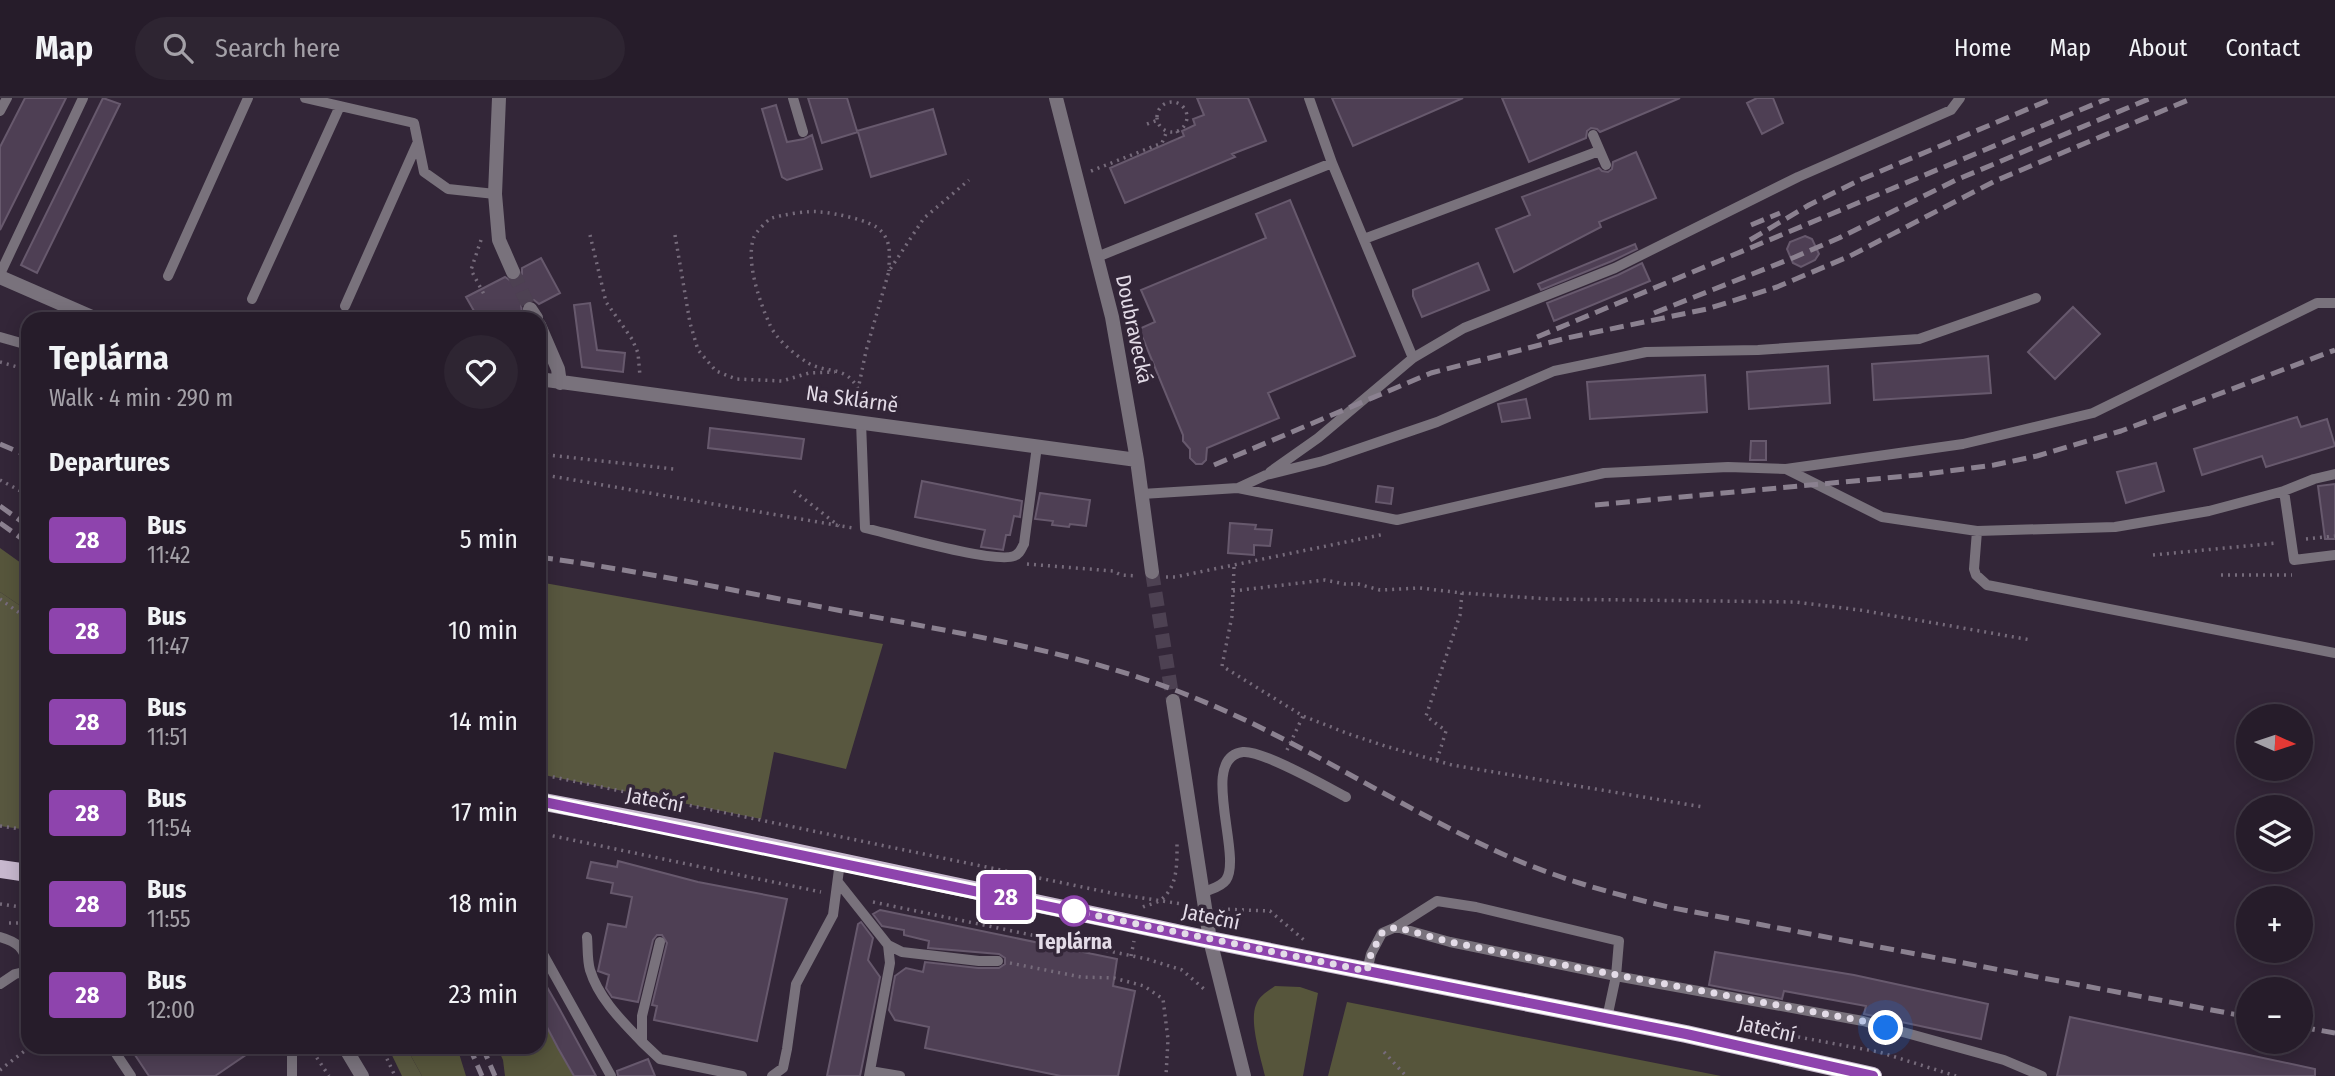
<!DOCTYPE html>
<html lang="en">
<head>
<meta charset="utf-8">
<style>
  body { margin:0; font-family:"Fira Sans Condensed",sans-serif; background:#2e2532; color:#f1f3f6; height:100vh; display:flex; flex-direction:column; font-size:26px; white-space:nowrap }
  * { box-sizing:border-box; margin:0 }
  p { font-size:23px; color:#a4a1a8 }
  .icon { flex:none; width:38px; height:38px; fill:none; stroke:currentColor; stroke-width:2; stroke-linecap:round; stroke-linejoin:round }
  .map { position:relative; flex:1; overflow:hidden }
  .sheet { position:absolute; left:21px; top:214px; width:525px; height:742px; display:flex; flex-direction:column; background:#261c2a; border-radius:21px; box-shadow:0 4px 18px #0003,0 0 0 2px #423a47 }
  .sheet>* { flex:none }
  .badge { padding:0 14px; border-radius:5px; font-size:24px; line-height:46px }
  .needle { width:46px; rotate:93deg }
  .buttons { position:absolute; left:2236px; top:606px; display:grid; gap:14px }
  .buttons a { display:grid; place-items:center; width:77px; height:77px; border-radius:50%; background:#261c2a; box-shadow:0 4px 18px #0003,0 0 0 2px #423a47; font-size:35px }
  .you { position:absolute; width:35px; height:35px; margin:-18px; border:5px solid #fff; border-radius:50%; background:#1a73e8; box-shadow:0 0 0 10px #1a73e833 }
  .map>.badge { position:absolute; translate:-50% -50%; box-shadow:0 0 0 4px #fff }
  h2 { padding:0 28px; font-size:26px; line-height:63px }
  .round { display:grid; place-items:center; flex:none; width:74px; height:74px; border-radius:37px; background:#2e2532 }
  .head { display:flex; align-items:center; justify-content:space-between; height:119px; padding:0 28px }
  h1 { font-size:33px; font-weight:700; line-height:52px }
  ul { padding:0; list-style:none }
  li { display:flex; align-items:center; gap:21px; height:91px; padding:0 28px }
  li div { flex:1 }
  li b { display:block; font-size:26px }
  li em { font-style:normal }
  li .badge { min-width:77px; font-weight:700; text-align:center }
  header { display:flex; align-items:center; gap:42px; box-sizing:border-box; height:98px; padding:0 35px; background:#261c2a; border-bottom:2px solid #423a47 }
  header strong { font-size:33px }
  nav { display:flex; gap:38px; margin-inline-start:auto; font-size:24px }
  .search { width:490px; height:63px; background:#2e2532; display:flex; align-items:center; gap:18px; box-sizing:border-box; padding:0 24px; border-radius:38px; color:#a4a1a8; font-size:26px }
  .map>svg:first-child { display:block }
  .green { fill:#58573f }
  .forest { fill:#56553b }
  .building { fill:#4e3f54; stroke:#67596d; stroke-width:2 }
  .lines { fill:none; stroke-linecap:round; stroke-linejoin:round }
  .minor-tunnel { stroke:#4d4152; stroke-width:14; stroke-dasharray:14 7; stroke-linecap:butt }
  .path { stroke:#766b7b; stroke-width:3.5; stroke-dasharray:2 5; stroke-linecap:butt }
  .service { stroke:#79727c; stroke-width:10 }
  .minor { stroke:#79727c; stroke-width:14 }
  .tertiary { stroke:#79727c; stroke-width:14 }
  .primary { stroke:#c7b8ce; stroke-width:18 }
  .rail { stroke:#8b8190; stroke-width:5; stroke-dasharray:14 7; stroke-linecap:butt }
  .line-casing { stroke:#fff; stroke-width:16 }
  .line { stroke:#8e44ad; stroke-width:10 }
  .walk { stroke:#e3dbe7; stroke-width:7; stroke-dasharray:0 12.6 }
  .stop-dot { fill:#fff; stroke:#8e44ad; stroke-width:3.5 }
  .labels { text-anchor:middle; dominant-baseline:central; stroke-width:7; stroke-linejoin:round; paint-order:stroke }
  .street-label { font-size:21px; fill:#e3dbe7; stroke:#332638 }
  .stop-label { font-size:21px; font-weight:bold; fill:#e3dbe7; stroke:#332638 }
</style>
</head>
<body>
<header>
<strong>Map</strong>
<div class="search"><svg class="icon" aria-label="search" viewBox="0 0 24 24"><circle cx="10" cy="10" r="6"/><path d="M15 15l6 6"/></svg>Search here</div>
<nav><a>Home</a><a>Map</a><a>About</a><a>Contact</a></nav>
</header>
<div class="map">
<svg width="2335" height="978" viewBox="0 0 2335 978">
  <rect width="100%" height="100%" fill="#332638"/>
  <path class="green" d="M539,484L883,546L846,671L774,654L761,721L539,676Z
    M0,494L28,513V732L0,728Z
    M388,949H406L422,978H402Z"/>
  <path class="forest" d="M0,450L28,470V513L0,494Z
    M1275,888L1300,889L1318,895L1303,978H1265C1261,960 1249,924 1256,907C1259,898 1268,893 1275,888Z
    M1347,904L1721,978H1328Z
    M539,914L574,978H505L503,962L497,949L539,948Z
    M406,949H457L466,978H422Z"/>
  <path class="building" d="M25,0H66L0,132V49Z
    M103,0L120,6L37,175L21,167Z
    M808,0H847L857,33L933,11L946,56L871,79L858,34L822,45Z
    M1197,0H1248L1266,43L1232,56L1235,59L1125,105L1110,70L1184,38L1182,33L1195,27L1193,21L1204,17Z
    M1332,0H1463L1353,48Z
    M1502,0H1680L1600,34L1597,31L1591,30L1587,33L1586,40L1529,64Z
    M1757,0H1773L1783,25L1762,36L1747,5Z
    M776,7L787,44L804,41L812,37L822,71L787,82L782,79L762,11Z
    M1636,54L1656,100L1599,124L1601,129L1514,174L1496,131L1530,117L1522,99L1599,70L1602,73L1608,74L1612,71L1613,64Z
    M1290,102L1355,258L1268,295L1279,320L1207,350L1206,362L1202,366H1196L1190,360V351L1183,343V337L1139,231L1155,224L1141,192L1266,140L1256,116Z
    M1805,138L1812,141L1819,156L1815,162L1801,169L1793,165L1787,151L1790,144Z
    M1635,146L1637,151L1612,163L1541,192L1538,186Z
    M541,160L560,195L539,206L534,202L525,203L521,207L522,215L512,220H478L466,199L505,179L511,183L517,182L522,176V170Z
    M1478,165L1489,192L1422,219L1413,198V192Z
    M1642,165L1650,183L1554,223L1547,205L1618,177Z
    M590,205L597,252L625,255L623,274L582,269L574,207Z
    M2073,209L2100,236L2055,281L2028,254Z
    M1988,258L1991,295L1874,302L1872,266Z
    M1828,268L1830,305L1749,311L1747,274Z
    M1705,277L1707,314L1590,321L1587,284Z
    M1526,301L1530,320L1502,324L1498,306Z
    M2297,319L2301,329L2327,321L2335,348L2266,369L2262,358L2202,377L2194,351Z
    M710,330L804,341L801,361L708,350Z
    M1751,343H1766V362H1750Z
    M2156,365L2164,393L2126,405L2117,374Z
    M922,383L1022,403L1020,419L1014,418L1010,437H1006L1003,452L981,449L985,432L915,419Z
    M2335,386V441H2325L2318,388Z
    M1378,388L1393,390L1391,406L1376,404Z
    M1040,395L1090,402L1086,428L1070,426L1069,429L1052,427L1053,423L1035,421Z
    M1230,425L1256,427L1255,431L1272,432L1270,448L1254,447V457L1228,455Z
    M618,763L698,784L787,801L757,943L654,922L657,908L652,907L667,845L662,837H657L653,842L638,904L612,899L606,890L609,877L598,873L608,826L626,829L632,799L611,795L613,785L587,780L591,764L617,769Z
    M880,812L1117,861L1113,888L1135,893L1118,978H1061L925,950L929,929L895,922L889,912L895,878L906,870L923,874L925,864L978,870H999L1005,866V860L999,856L928,850L929,843L904,837V832L882,828L873,816Z
    M861,824L873,840L868,862L880,879L860,978H827L858,826Z
    M1715,854L1854,877L1988,906L1981,941L1864,916L1866,908L1784,893L1782,901L1709,887Z
    M539,875L559,910L596,978H574L558,950L539,914Z
    M2070,919L2315,971V978H2057Z
    M129,948H259L215,978H149Z
    M648,961L655,978H618L617,973Z"/>
  <g class="lines">
    <path class="minor-tunnel" d="M513,174L530,211
      M1152,474L1173,603"/>
    <path class="path" d="M1157 19a15 15 0 1 1 30 0a15 15 0 1 1-30 0Z
      M1147,26L1158,22
      M1177,33L1180,40
      M1091,73L1162,45L1167,33
      M590,137L606,204L632,241L638,255L640,278
      M675,137L690,225L698,252L716,273L736,281L782,283L809,275L835,274
      M481,142L471,172L485,198
      M0,264L28,272
      M858,291C846,267 827,276 808,265C795,257 776,241 770,227C760,205 745,163 754,139C756,134 767,122 772,120C781,117 811,112 820,114C834,115 872,122 881,133C892,145 889,157 889,173
      M855,306L866,253L889,173L924,120L969,82
      M539,356L674,371
      M539,376L853,430
      M0,382L28,397
      M794,393L839,428
      M2306,441L2335,438
      M2153,457L2277,445
      M1027,466L1113,473L1121,477L1137,478
      M1234,469L1232,518L1222,568L1303,618L1349,636L1385,648L1452,667L1703,709
      M2221,477H2292
      M1166,479H1175L1385,436
      M1233,493L1325,482L1345,486H1358L1380,492L1420,490L1462,495L1548,501L1795,504L1860,512L2031,542
      M0,501L28,521
      M1287,652L1303,618
      M1437,662L1446,633L1426,618L1460,517L1462,495
      M539,676L1116,796L1189,807
      M0,728L28,732
      M539,735L821,794
      M873,804L1147,861L1182,872L1204,891
      M0,806L28,810
      M1143,809C1147,807 1154,806 1159,803C1178,791 1177,765 1177,746
      M1221,811L1270,813L1304,842
      M9,825H28
      M1131,858L1134,843
      M1010,865L1081,879L1114,880L1144,888L1163,901L1168,941L1166,978
      M1750,930L1879,954L1956,978
      M309,948L329,978
      M381,948L395,978
      M1384,954L1406,978
      M0,972L31,948"/>
    <path class="service" d="M305,0L414,25L424,74L448,91L495,96
      M793,0L803,34
      M1309,0L1332,65L1413,260
      M0,13L7,0
      M1593,37L1606,67
      M1364,141L1599,53
      M1097,159L1332,65
      M0,176L83,0
      M168,178L248,0
      M252,201L340,8
      M345,208L417,46
      M0,239L28,247
      M861,324L865,430C891,436 995,466 1014,458C1020,456 1021,451 1024,446L1037,348
      M1786,371L1882,419L1977,433L2115,429L2209,413L2284,393L2314,381L2335,376
      M1270,374L1318,340L1413,260L1464,230L1615,170L1798,79L1951,12L1960,0
      M1238,390L1397,422L1604,375L1728,369L1786,371L1963,346L2093,315L2317,205H2335
      M2284,393L2294,462L2335,457
      M1142,396L1238,390L1266,377L1323,363L1437,324L1554,273L1646,254L1758,252L1919,241L2036,200
      M1977,433L1974,471L1976,477L1987,487L2335,555
      M838,784L888,847L902,854L979,863H998
      M1203,795C1210,791 1221,789 1226,782C1243,758 1198,659 1243,654C1262,652 1327,689 1346,699
      M1396,829L1437,803L1476,809L1619,843L1616,878L1607,920
      M0,839C18,844 24,850 28,868
      M587,839C588,849 587,862 590,872C599,901 622,923 642,944
      M660,844L642,918V944L660,961L742,978
      M539,849L611,978
      M1367,873L1371,856L1382,835L1396,829L1450,844L1616,878L1863,923L2004,962L2042,978
      M0,886L15,876L28,873
      M111,948L131,978
      M870,973L900,978
      M292,978V949
      M772,978L783,970L787,951L796,886L833,817L840,764
      M869,978L890,865L888,847"/>
    <path class="minor" d="M499,0L495,96L499,142L513,174
      M1056,0L1112,219L1137,362L1152,474
      M0,179L94,220
      M530,211L536,220
      M539,227L558,271L560,285
      M539,281L1137,362
      M1173,603L1210,842L1244,978"/>
    <path class="tertiary" d="M344,948L362,978"/>
    <path class="primary" d="M539,703L685,731L1210,842L1686,936L1873,978
      M0,771L28,775"/>
    <path class="rail" d="M1751,127L1780,115
      M1750,142L1809,107L1862,81L2054,0
      M1654,215L1795,159L1839,140L1956,82L2151,0
      M1537,239L2109,0
      M0,346L28,358
      M1214,367L1431,275L1567,240L1707,211L1777,189L1850,158L1995,83L2193,0
      M1595,407L1918,377L1994,367L2037,358L2121,333L2335,252
      M0,408L28,428
      M0,425L28,445
      M539,459C648,474 756,497 864,517C975,538 1086,556 1190,598C1296,640 1392,705 1496,753C1552,779 1612,796 1673,810L2249,919
      M2301,929L2335,935
      M469,948L482,978
      M482,948L495,978"/>
  </g>
  <g class="lines">
    <defs>
      <path id="line" d="M539,703L1210,842L1686,936L1873,978"/>
    </defs>
    <use href="#line" class="line-casing"/>
    <use href="#line" class="line"/>
    <path class="walk" d="M1074,813L1367,873L1371,856L1382,835L1396,829L1450,844L1569,868L1863,923L1886,930"/>
  </g>
  <circle class="stop-dot" cx="1074" cy="813" r="14"/>
  <g class="labels">
    <g class="street-label">
      <text transform="translate(1134 231) rotate(78)">Doubravecká</text>
      <text transform="translate(852 301) rotate(8)">Na Sklárně</text>
      <text transform="translate(655 702) rotate(11)">Jateční</text>
      <text transform="translate(1211 819) rotate(12)">Jateční</text>
      <text transform="translate(1767 931) rotate(13)">Jateční</text>
    </g>
    <g class="stop-label">
      <text x="1074" y="844">Teplárna</text>
    </g>
  </g>
</svg>
<div class="buttons">
<a><svg class="needle" viewBox="-14 -14 28 28"><path d="M0-13l5 13h-10z" fill="#e53935"/><path d="M0 13l5-13h-10z" fill="#a4a1a8"/></svg></a>
<a><svg class="icon" aria-label="layers" viewBox="0 0 24 24"><path d="M12 4l9 5-9 5-9-5zM3 14l9 5 9-5"/></svg></a>
<a>+</a>
<a>−</a>
</div>
<div class="you" style="left:1886px;top:930px"></div>
<b class="badge" style="left:1006px;top:799px;background:#8e44ad;color:#fff">28</b>
<section class="sheet">
<div class="head"><div><h1>Teplárna</h1><p>Walk · 4 min · 290 m</p></div><a class="round"><svg class="icon" aria-label="heart" viewBox="0 0 24 24"><path d="M12 20l-8-8c-3-5 5-10 8-4 3-6 11-1 8 4z"/></svg></a></div>
<h2>Departures</h2>
<ul>
<li><span class="badge" style="background:#8e44ad;color:#fff">28</span><div><b>Bus</b><p>11:42</p></div><em>5 min</em></li>
<li><span class="badge" style="background:#8e44ad;color:#fff">28</span><div><b>Bus</b><p>11:47</p></div><em>10 min</em></li>
<li><span class="badge" style="background:#8e44ad;color:#fff">28</span><div><b>Bus</b><p>11:51</p></div><em>14 min</em></li>
<li><span class="badge" style="background:#8e44ad;color:#fff">28</span><div><b>Bus</b><p>11:54</p></div><em>17 min</em></li>
<li><span class="badge" style="background:#8e44ad;color:#fff">28</span><div><b>Bus</b><p>11:55</p></div><em>18 min</em></li>
<li><span class="badge" style="background:#8e44ad;color:#fff">28</span><div><b>Bus</b><p>12:00</p></div><em>23 min</em></li>
</ul>
</section>
</div>
</body>
</html>
